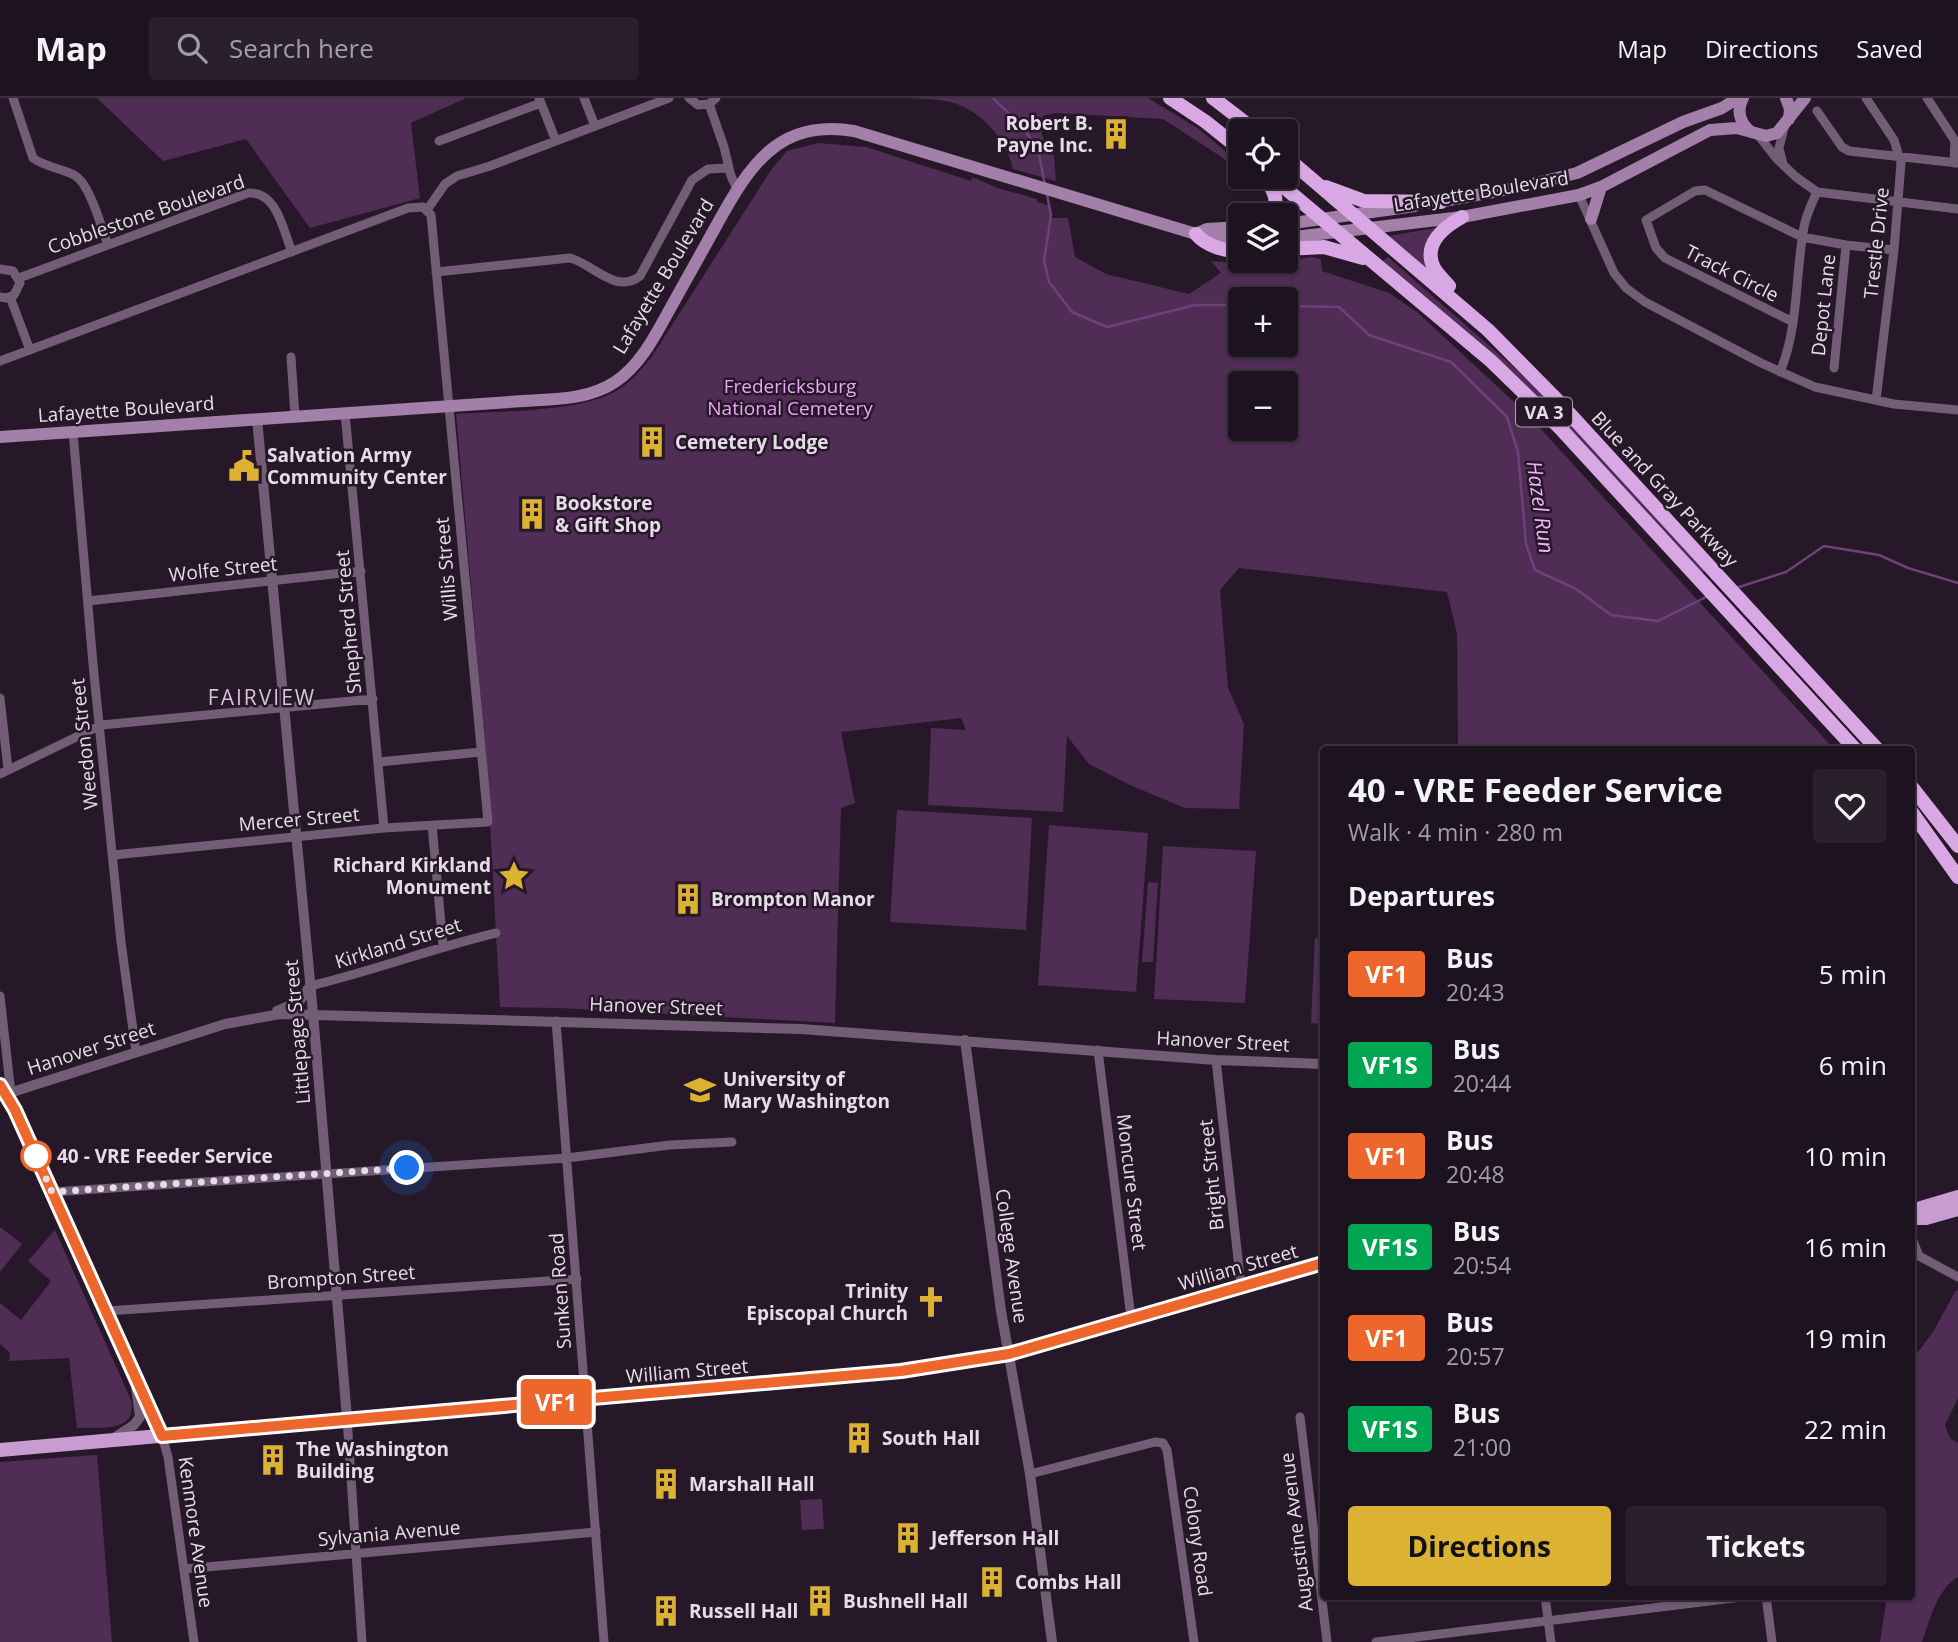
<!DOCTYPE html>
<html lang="en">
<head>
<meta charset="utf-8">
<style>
  body { margin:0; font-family:"Open Sans",sans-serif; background:#2a202c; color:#f1f3f6; height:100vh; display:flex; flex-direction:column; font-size:26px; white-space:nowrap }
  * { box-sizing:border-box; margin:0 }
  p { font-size:23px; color:#a09ea4 }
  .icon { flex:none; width:38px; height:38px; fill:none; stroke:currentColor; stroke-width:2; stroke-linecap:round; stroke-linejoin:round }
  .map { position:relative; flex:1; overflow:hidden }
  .sheet { position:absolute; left:1320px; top:648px; width:595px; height:854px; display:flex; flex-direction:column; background:#1d121f; border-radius:7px; box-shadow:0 2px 5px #0004,0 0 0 2px #3b323d }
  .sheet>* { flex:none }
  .badge { padding:0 14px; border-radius:5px; font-size:24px; line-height:46px }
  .controls { position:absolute; left:1228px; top:21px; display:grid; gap:14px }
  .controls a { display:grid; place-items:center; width:70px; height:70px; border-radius:7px; background:#1d121f; box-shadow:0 2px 5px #0004,0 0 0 2px #3b323d; font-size:35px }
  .you { position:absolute; width:35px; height:35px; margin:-18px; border:5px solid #fff; border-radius:50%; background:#1a73e8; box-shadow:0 0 0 10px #1a73e833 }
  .map>.badge { position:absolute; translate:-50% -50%; box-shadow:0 0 0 4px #fff }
  h2 { padding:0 28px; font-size:26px; line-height:63px }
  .round { display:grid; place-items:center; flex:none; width:74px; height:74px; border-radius:7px; background:#2a202c }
  .head { display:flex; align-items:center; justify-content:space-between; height:119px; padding:0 28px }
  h1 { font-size:33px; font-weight:700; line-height:52px }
  .action { display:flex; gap:14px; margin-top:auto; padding:14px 28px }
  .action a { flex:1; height:80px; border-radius:7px; background:#dcb233; color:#111; font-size:28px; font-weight:700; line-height:80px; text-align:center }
  .action a+a { background:#2a202c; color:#f1f3f6 }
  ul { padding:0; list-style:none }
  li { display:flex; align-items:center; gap:21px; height:91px; padding:0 28px }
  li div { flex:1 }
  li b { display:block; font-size:26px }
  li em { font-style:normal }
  li .badge { min-width:77px; font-weight:700; text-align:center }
  header { display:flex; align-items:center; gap:42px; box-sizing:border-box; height:98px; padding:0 35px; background:#1d121f; border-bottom:2px solid #3b323d }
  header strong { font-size:33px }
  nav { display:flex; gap:38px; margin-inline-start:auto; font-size:24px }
  .search { width:490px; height:63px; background:#2a202c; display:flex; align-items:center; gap:18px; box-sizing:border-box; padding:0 24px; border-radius:7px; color:#a09ea4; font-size:26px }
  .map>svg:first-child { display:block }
  .green { fill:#4f2d55; fill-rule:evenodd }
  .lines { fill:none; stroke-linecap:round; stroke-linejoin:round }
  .stream { stroke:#70407a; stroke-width:2.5 }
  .minor { stroke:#725c76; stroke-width:9 }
  .tertiary { stroke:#725c76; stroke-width:10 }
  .secondary { stroke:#a380a9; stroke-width:12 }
  .primary { stroke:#c89bd1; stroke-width:14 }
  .trunk { stroke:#d9a7e3; stroke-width:14 }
  .line-casing { stroke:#fff; stroke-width:16 }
  .line { stroke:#ed662c; stroke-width:10 }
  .walk { stroke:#e6dce8; stroke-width:7; stroke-dasharray:0 12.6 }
  .stop-dot { fill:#fff; stroke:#ed662c; stroke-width:3.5 }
  .labels { text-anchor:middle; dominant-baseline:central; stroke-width:5; stroke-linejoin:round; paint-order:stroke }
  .shield { fill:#271829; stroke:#ada1af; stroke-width:2 }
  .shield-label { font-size:18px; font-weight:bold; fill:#e6dce8 }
  .poi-label { font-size:19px; font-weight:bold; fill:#e6dce8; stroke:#271829; text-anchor:start }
  .street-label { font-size:19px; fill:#e6dce8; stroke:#271829 }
  .park-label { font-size:19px; fill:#eca5f9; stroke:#271829 }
  .stop-label { font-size:19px; font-weight:bold; fill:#e6dce8; stroke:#271829; text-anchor:start }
  .water-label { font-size:21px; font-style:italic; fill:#edb5f8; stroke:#271829 }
  .neighbourhood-label { font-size:21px; letter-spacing:2px; fill:#d5c1d8; stroke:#271829 }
</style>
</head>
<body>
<header>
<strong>Map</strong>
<div class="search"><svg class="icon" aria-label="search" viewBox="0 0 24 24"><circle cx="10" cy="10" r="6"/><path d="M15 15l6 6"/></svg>Search here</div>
<nav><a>Map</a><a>Directions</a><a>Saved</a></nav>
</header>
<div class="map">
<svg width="1958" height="1544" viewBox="0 0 1958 1544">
  <rect width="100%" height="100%" fill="#271829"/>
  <path class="green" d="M97,0H466L411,25L420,100L310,130L246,41L163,63Z
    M911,0H1148L1199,31L1241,67V76L1220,58L1163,21L1056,15L1043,18C1038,29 1044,51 1054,58L1056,83L1013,71C1007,42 980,11 950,4C938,1 923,1 911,0Z
    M818,45L866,49L971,83L972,79L998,90L1037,101V104L1050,108L1051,120H1068L1075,159L1106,176L1189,196L1221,175L1211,163L1253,167L1313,159L1321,161L1322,173L1389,195L1417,214L1527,316L1834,651H1458L1457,536L1447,494L1239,470L1220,492L1228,590L1244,626L1239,711L1185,710L1130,687L1089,666L1067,638L1063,714L928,707L931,630L966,632L961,620L841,634L855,705L841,710L835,925L559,910L500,909L487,670L456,316C497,313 582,314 616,293C630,285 640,273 651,260L771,72L787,53ZM1241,201H1286V247H1241ZM1241,285H1286V331H1241Z
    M1436,130L1430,139L1428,172L1388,138Z
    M1388,159L1535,288L1707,473L1700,476L1383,163Z
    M897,712L1032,720L1026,832L890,824Z
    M1049,727L1148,735L1136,894L1038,887Z
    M1163,748L1256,753L1245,905L1154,901Z
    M1148,784L1158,785L1153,864H1142Z
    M1315,840L1323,841V926L1311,925Z
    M0,1129L22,1146L0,1174Z
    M55,1132L131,1302C138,1335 100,1329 77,1330L69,1260L9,1263L10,1255L0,1246V1205L21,1222L51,1183L28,1163Z
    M1956,1192L1958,1193V1300L1945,1327L1950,1340L1958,1345V1479C1937,1491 1930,1522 1922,1544H1880L1887,1498H1911L1912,1262L1933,1234Z
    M97,1357L112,1544H0V1364Z
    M822,1401L824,1431L802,1432L800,1402Z"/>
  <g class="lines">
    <path class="stream" d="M993,0L1021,27L1038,51L1045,87
      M1047,97L1051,117L1044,163L1049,184L1072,214L1107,229L1195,207H1241
      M1286,208L1339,209L1369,237L1451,264L1507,319L1518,354L1526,446L1535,472L1576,491L1611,517L1658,523L1706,499
      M1736,490L1786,474L1824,448L1879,457L1908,470L1958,485"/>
    <path class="minor" d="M13,0L33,60C45,69 61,70 74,77C90,85 101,129 108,147
      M539,0L556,43
      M584,0L595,28
      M689,0L698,7L709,6L716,0
      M1866,0L1894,42L1901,65L1894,152L1876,302
      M1927,0L1955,43L1954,65
      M709,6L724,49L731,78L737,91
      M1817,13L1842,49L1849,53L1958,65
      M1758,37L1777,61L1796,79L1817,94L1958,111
      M439,43L541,5
      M1783,66L1779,50L1784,30
      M1579,97L1614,175L1626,190L1645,204L1761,265L1815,289L1894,306L1958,312
      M427,112L445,86L457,78L490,68L669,0
      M0,171L13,173L20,185L14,197L6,200L0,199
      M436,174L570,160C593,166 616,197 640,178L692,82L708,71L728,70
      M19,180L248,95C277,93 283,132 292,154
      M10,199L30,252
      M1793,224L1665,160L1656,150L1646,122L1695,93L1705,92L1802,139L1846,147L1894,152
      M291,259L295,318
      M0,263L408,110L423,109L431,117L488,724L384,730L113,757
      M1834,270L1846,147
      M1780,274C1799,228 1795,177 1804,129C1806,117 1812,105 1817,94
      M345,315L384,730
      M73,334L93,566L121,844L136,954
      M88,503L361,473
      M0,600L8,671
      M379,664L481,654
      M0,676L101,627L373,601
      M432,727L443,848
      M310,888C373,873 433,850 496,835
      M0,898L10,987L7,996
      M556,923L604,1544
      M1098,952L1131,1220
      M1216,962L1241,1188
      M52,1094L567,1060L670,1047L732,1044
      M1911,1138L1919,1158L1958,1179
      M107,1213L577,1181
      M1300,1319L1327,1544
      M347,1320L362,1544
      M162,1338L168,1359L194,1544
      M1030,1376L1155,1344L1163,1345L1167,1352L1194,1544
      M184,1471L596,1434
      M1545,1498L1551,1544
      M1766,1498L1772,1544
      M1376,1544L1750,1498"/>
    <path class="tertiary" d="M257,321L313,915L347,1320
      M277,913L299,904L310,888
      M965,942L1001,1213L1030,1376L1052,1544
      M0,987L15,1012L156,1320L162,1338
      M0,998L225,926L280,916L801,931L1216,962L1323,966
      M114,1340L134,1327L140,1319L136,1289"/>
    <path class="secondary" d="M1743,0C1736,13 1740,25 1751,34
      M1786,0L1790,11L1789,21
      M1433,105L1525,88L1577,75L1683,24L1722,10L1738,0
      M1591,121L1601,89
      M1286,126L1415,108
      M1200,134L1207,131L1241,129
      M1286,140L1462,119L1579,97L1601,89L1710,32L1737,30L1766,38L1777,35L1805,0
      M0,339L523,303C554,301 588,302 615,284C638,269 653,242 666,218C683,188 699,159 715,130C748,70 777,20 854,33L1196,136L1241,144"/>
    <path class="primary" d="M1911,1118L1921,1110L1958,1099
      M1911,1120H1926L1958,1111
      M0,1352L901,1273L1009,1256L1323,1165"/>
    <path class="trunk" d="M1170,0L1206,24L1241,52
      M1213,0L1256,33
      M1286,59L1488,232L1557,302L1877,651
      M1272,79L1491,263L1560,330L1855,651
      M1264,80C1274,92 1280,102 1271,117
      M1326,89L1364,103L1441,104
      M1196,136C1206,148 1225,153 1241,154
      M1286,151L1324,149L1363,160
      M1449,188C1444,182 1438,177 1434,170C1422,147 1444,129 1462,119
      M1911,688L1958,748
      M1911,713L1958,779"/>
  </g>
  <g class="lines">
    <defs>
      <path id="line" d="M0,987L15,1012L162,1338L901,1273L1009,1256L1323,1165"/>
    </defs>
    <use href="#line" class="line-casing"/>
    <use href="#line" class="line"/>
    <path class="walk" d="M36,1058L52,1094L407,1070"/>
  </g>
  <defs>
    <symbol id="building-bare" viewBox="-9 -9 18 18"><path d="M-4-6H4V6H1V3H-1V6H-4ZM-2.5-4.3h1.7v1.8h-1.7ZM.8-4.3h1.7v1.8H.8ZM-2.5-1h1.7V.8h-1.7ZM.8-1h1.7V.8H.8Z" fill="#dcb233" stroke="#271829" stroke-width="2.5" paint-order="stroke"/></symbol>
    <symbol id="civic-bare" viewBox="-9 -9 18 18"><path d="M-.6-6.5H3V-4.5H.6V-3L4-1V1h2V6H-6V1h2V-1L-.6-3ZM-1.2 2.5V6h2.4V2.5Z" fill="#dcb233" stroke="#271829" stroke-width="2.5" paint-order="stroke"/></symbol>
    <symbol id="sight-bare" viewBox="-9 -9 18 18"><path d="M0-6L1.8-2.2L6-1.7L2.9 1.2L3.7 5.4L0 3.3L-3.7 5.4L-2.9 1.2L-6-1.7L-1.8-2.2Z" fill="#dcb233" stroke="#271829" stroke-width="2.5" paint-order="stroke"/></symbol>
    <symbol id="university-bare" viewBox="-9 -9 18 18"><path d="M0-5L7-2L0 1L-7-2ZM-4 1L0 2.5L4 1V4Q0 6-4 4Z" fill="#dcb233" stroke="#271829" stroke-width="2.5" paint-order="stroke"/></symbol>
    <symbol id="church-bare" viewBox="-9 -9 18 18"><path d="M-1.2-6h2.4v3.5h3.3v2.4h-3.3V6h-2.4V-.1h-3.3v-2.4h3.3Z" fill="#dcb233" stroke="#271829" stroke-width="2.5" paint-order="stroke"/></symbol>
  </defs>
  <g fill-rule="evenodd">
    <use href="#building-bare" x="1094" y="14" width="44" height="44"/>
    <use href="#building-bare" x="630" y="322" width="44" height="44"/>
    <use href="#civic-bare" x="222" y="346" width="44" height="44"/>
    <use href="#building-bare" x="510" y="394" width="44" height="44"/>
    <use href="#sight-bare" x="492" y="756" width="44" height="44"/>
    <use href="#building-bare" x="666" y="779" width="44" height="44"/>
    <use href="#university-bare" x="678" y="970" width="44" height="44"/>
    <use href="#church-bare" x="909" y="1182" width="44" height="44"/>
    <use href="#building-bare" x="837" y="1318" width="44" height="44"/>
    <use href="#building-bare" x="251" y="1340" width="44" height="44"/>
    <use href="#building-bare" x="644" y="1364" width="44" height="44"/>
    <use href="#building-bare" x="886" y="1418" width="44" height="44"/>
    <use href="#building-bare" x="970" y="1462" width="44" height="44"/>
    <use href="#building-bare" x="798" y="1481" width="44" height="44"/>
    <use href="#building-bare" x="644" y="1491" width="44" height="44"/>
  </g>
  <circle class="stop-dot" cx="36" cy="1058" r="14"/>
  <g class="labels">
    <rect class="shield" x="1516" y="299.5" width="56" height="29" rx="5"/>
    <g class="shield-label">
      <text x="1544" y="314">VA 3</text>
    </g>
    <g class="poi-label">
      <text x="1093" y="25" text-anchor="end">Robert B.<tspan x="1093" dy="22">Payne Inc.</tspan></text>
      <text x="675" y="344">Cemetery Lodge</text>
      <text x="267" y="357">Salvation Army<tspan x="267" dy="22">Community Center</tspan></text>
      <text x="555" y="405">Bookstore<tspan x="555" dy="22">&amp; Gift Shop</tspan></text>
      <text x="491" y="767" text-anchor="end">Richard Kirkland<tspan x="491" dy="22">Monument</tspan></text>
      <text x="711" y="801">Brompton Manor</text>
      <text x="723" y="981">University of<tspan x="723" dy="22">Mary Washington</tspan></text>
      <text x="908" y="1193" text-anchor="end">Trinity<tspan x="908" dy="22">Episcopal Church</tspan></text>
      <text x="882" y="1340">South Hall</text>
      <text x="296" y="1351">The Washington<tspan x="296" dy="22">Building</tspan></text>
      <text x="689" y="1386">Marshall Hall</text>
      <text x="931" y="1440">Jefferson Hall</text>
      <text x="1015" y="1484">Combs Hall</text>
      <text x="843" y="1503">Bushnell Hall</text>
      <text x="689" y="1513">Russell Hall</text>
    </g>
    <g class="street-label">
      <text transform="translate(1481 93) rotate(-9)">Lafayette Boulevard</text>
      <text transform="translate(146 116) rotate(-19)">Cobblestone Boulevard</text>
      <text transform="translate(1876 145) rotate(-84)">Trestle Drive</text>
      <text transform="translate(1732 175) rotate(27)">Track Circle</text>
      <text transform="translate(663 178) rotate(-59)">Lafayette Boulevard</text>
      <text transform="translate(1823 207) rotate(-84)">Depot Lane</text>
      <text transform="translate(126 311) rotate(-4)">Lafayette Boulevard</text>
      <text transform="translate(1665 391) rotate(47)">Blue and Gray Parkway</text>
      <text transform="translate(223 471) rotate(-6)">Wolfe Street</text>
      <text transform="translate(446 471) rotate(-95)">Willis Street</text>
      <text transform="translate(348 524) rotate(-95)">Shepherd Street</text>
      <text transform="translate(84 646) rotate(-96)">Weedon Street</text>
      <text transform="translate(299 721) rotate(-5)">Mercer Street</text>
      <text transform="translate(398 845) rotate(-17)">Kirkland Street</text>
      <text transform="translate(656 908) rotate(2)">Hanover Street</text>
      <text transform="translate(297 934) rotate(-95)">Littlepage Street</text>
      <text transform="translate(1223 943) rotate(3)">Hanover Street</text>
      <text transform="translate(91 950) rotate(-18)">Hanover Street</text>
      <text transform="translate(1211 1077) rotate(-96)">Bright Street</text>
      <text transform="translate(1132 1084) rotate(83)">Moncure Street</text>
      <text transform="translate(1012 1158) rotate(82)">College Avenue</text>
      <text transform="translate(1238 1169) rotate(-16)">William Street</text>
      <text transform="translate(341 1179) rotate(-4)">Brompton Street</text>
      <text transform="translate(560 1193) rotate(-94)">Sunken Road</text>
      <text transform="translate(687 1273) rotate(-5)">William Street</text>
      <text transform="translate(196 1434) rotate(82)">Kenmore Avenue</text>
      <text transform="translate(1296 1434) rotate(-97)">Augustine Avenue</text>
      <text transform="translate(389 1435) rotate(-5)">Sylvania Avenue</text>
      <text transform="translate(1198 1443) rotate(82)">Colony Road</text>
    </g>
    <g class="park-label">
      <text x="790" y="288">Fredericksburg<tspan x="790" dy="22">National Cemetery</tspan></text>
    </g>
    <g class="stop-label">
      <text x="57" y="1058">40 - VRE Feeder Service</text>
    </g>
    <g class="water-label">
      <text transform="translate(1541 409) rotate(82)">Hazel Run</text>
    </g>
    <g class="neighbourhood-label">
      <text x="262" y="599">FAIRVIEW</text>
    </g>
  </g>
</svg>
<div class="controls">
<a><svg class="icon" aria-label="locate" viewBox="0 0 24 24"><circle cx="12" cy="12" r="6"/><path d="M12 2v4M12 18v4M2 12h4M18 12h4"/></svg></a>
<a><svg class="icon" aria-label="layers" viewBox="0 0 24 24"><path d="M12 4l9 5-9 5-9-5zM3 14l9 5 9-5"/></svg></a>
<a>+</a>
<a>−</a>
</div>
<div class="you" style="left:407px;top:1070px"></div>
<b class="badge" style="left:556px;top:1304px;background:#ed662c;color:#fff">VF1</b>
<section class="sheet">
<div class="head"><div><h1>40 - VRE Feeder Service</h1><p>Walk · 4 min · 280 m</p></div><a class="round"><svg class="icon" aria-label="heart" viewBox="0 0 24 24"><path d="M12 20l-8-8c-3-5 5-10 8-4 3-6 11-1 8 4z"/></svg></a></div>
<h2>Departures</h2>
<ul>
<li><span class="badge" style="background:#ed662c;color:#fff">VF1</span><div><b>Bus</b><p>20:43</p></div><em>5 min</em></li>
<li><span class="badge" style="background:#00a651;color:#fff">VF1S</span><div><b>Bus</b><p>20:44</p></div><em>6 min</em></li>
<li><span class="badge" style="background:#ed662c;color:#fff">VF1</span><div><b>Bus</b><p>20:48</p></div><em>10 min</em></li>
<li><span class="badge" style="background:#00a651;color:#fff">VF1S</span><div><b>Bus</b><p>20:54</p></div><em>16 min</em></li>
<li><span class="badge" style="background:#ed662c;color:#fff">VF1</span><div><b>Bus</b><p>20:57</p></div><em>19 min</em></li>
<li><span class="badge" style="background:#00a651;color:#fff">VF1S</span><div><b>Bus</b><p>21:00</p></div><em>22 min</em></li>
</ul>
<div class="action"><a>Directions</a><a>Tickets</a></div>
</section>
</div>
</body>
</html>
